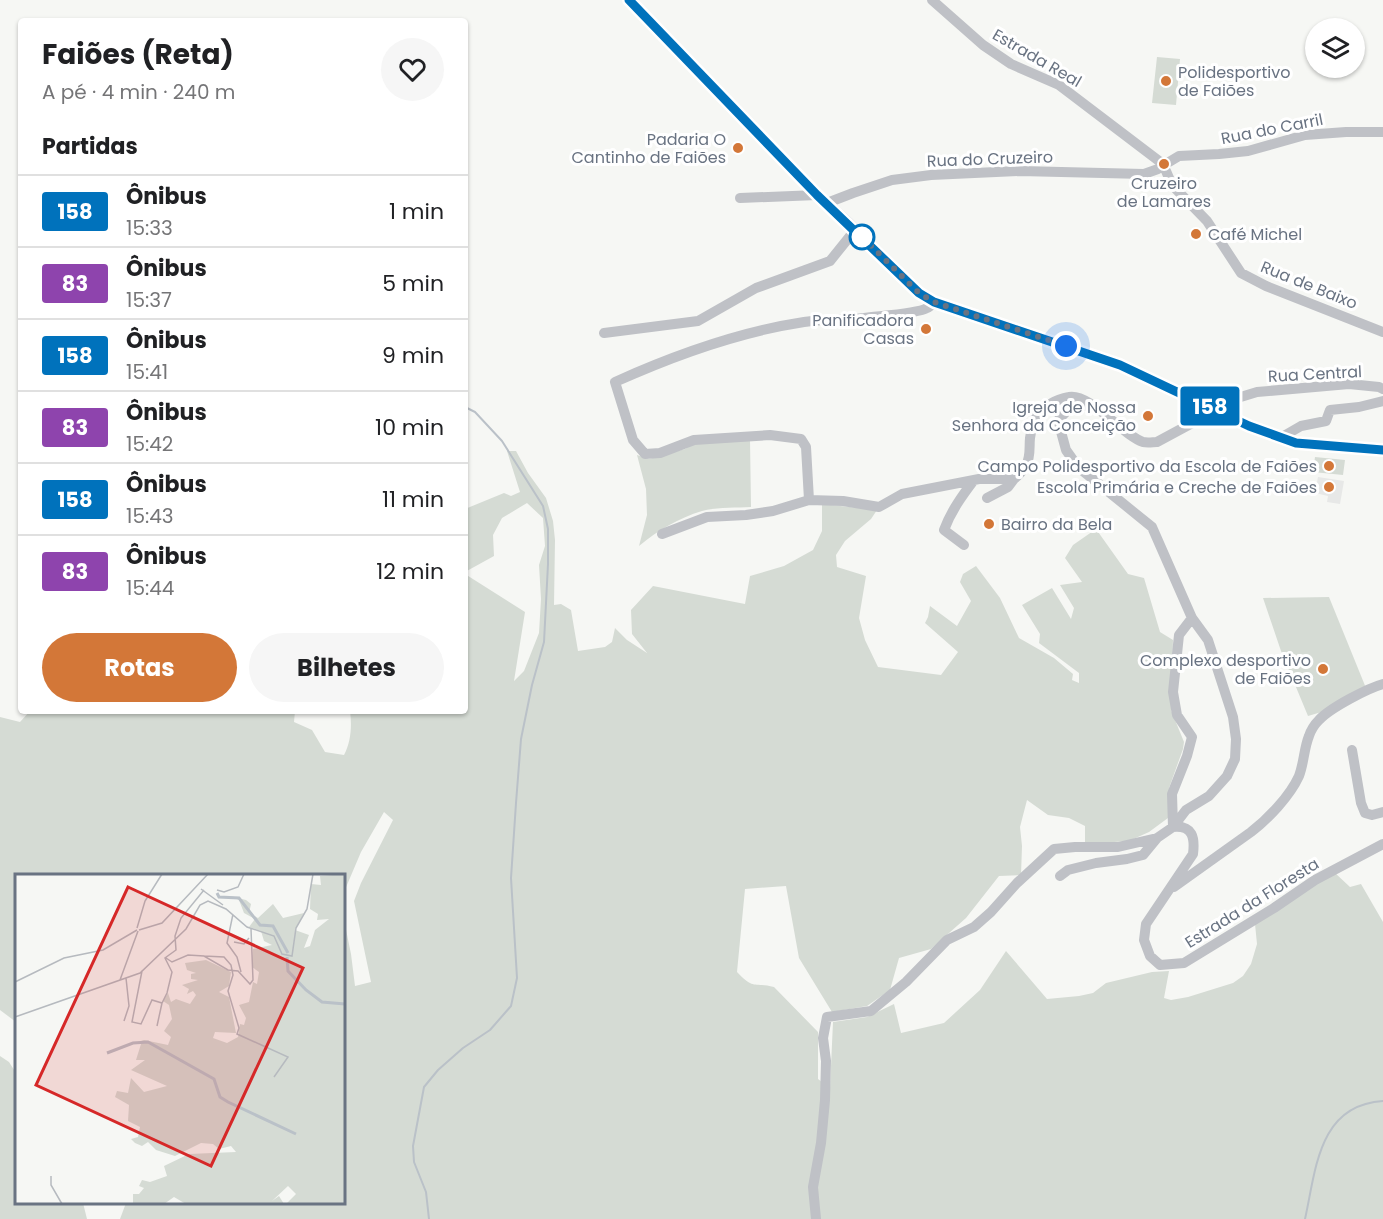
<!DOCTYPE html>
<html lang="pt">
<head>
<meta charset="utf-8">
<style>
  body { margin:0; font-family:Poppins,sans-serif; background:#f6f6f6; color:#202124; height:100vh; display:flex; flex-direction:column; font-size:22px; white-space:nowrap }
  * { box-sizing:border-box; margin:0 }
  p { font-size:20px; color:#757577 }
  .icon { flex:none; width:33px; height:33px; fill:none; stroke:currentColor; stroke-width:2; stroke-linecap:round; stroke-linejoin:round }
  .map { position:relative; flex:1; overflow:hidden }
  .panel { position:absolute; left:18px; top:18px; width:450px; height:696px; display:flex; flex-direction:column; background:#fff; border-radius:6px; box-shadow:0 2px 4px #0004 }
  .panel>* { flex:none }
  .badge { padding:0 12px; border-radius:4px; font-size:21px; line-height:39px }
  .fabs { position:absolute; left:1305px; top:18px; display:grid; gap:12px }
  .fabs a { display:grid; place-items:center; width:60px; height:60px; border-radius:50%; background:#fff; box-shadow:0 2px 4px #0004; font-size:30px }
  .you { position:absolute; width:30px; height:30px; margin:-15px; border:4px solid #fff; border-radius:50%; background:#1a73e8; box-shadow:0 0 0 9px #1a73e833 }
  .map>.badge { position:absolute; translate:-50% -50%; box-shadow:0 0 0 3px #fff }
  h2 { padding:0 24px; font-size:22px; line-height:54px }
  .round { display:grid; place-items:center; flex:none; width:63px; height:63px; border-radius:32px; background:#f6f6f6 }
  .summary { display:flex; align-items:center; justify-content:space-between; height:102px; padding:0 24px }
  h1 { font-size:28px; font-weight:700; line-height:45px }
  .button { display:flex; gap:12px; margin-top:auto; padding:12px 24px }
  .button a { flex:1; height:69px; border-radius:36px; background:#d37738; color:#fff; font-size:24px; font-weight:700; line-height:69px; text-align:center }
  .button a+a { background:#f6f6f6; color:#202124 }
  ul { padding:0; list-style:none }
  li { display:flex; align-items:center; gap:18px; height:72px; padding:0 24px; border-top:2px solid #e0e0e0 }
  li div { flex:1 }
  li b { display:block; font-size:22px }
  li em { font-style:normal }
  li .badge { min-width:66px; font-weight:700; text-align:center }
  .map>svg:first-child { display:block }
  .built { fill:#e7e8e7 }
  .green { fill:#d5dbd4 }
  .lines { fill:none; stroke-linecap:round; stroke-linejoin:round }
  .stream { stroke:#bac1c8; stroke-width:2 }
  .minor { stroke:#bfc1c6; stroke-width:10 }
  .major { stroke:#d5d8dc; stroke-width:12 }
  .line-casing { stroke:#fff; stroke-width:14 }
  .line { stroke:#0072bc; stroke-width:9 }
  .walk { stroke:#697382; stroke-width:6; stroke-dasharray:0 10.8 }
  .poi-dot { fill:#d37738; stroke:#fff; stroke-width:2 }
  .stop-dot { fill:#fff; stroke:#0072bc; stroke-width:3 }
  .labels { text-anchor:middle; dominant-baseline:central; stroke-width:6; stroke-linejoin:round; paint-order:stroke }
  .street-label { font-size:16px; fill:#697382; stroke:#fff }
  .poi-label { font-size:16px; fill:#697382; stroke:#fff; text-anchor:end }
  .inset-river { fill:none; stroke:#bac1c8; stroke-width:3 }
  .inset-road { fill:none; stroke:#b6babf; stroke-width:1.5 }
  .view { fill:#d62828; fill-opacity:0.15; stroke:#d62828; stroke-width:3 }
  .inset-edge { fill:none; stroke:#697382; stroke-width:3 }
</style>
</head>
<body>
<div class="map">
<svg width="1383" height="1219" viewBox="0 0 1383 1219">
  <rect width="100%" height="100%" fill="#f6f7f4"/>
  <path class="built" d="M1318,477L1344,481L1340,504L1327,502L1328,496L1315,493Z"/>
  <path class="green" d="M1157,57L1180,59L1176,105L1152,103Z
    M750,440L751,507C735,508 717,507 702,511C679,518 658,530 639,546L647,515L646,489L637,455L649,459L685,449L696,443Z
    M507,451H516L528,473L546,498L553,521L555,540L554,605L561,604L571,610L578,651L605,647L612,642L615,628L627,640L647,653L632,634L631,610L653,586L745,604L750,576L784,566L813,550L822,531V504L877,510L871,519L845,541L836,555L837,567L866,576L859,618L865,640L878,667L941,675L958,652L925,623L928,617L930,606L957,626L971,601L960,582L963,574L976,566L1000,598L1019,638L1054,658L1073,674L1072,680L1079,683V673L1039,643L1040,634L1022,605L1052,588L1071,619L1074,608L1060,585L1082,582L1065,558L1073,545L1096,529L1128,574L1144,578L1160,632L1173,640L1171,710L1184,742L1183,749L1169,788L1168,818L1149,832L1129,841L1085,844V826L1069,818L1048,815L1027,800L1020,827L1022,846L1021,875L999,876L966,918L931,949L899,958L890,990L867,1006L832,1012L799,958L786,886L745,889L737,972C754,990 753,982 774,987L818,1032V1079L830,1088L833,1022L867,1017L894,1004L901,1033L944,1023L980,990L1006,951L1047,999L1079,996L1093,993L1106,983L1152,972L1169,971L1164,998L1171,1000L1188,997L1233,983L1243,976L1251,964L1257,944L1255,924L1334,872L1350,887L1361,884L1383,922V1219H120L126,1203L344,1202V920L351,954L355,986L371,982L354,901L361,883L393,820L384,812L361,852L344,892V876H16V1022L0,1010V717L20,722L30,711H295L294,722L312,730L325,752L344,755C351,742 352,726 350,711H465V574L525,612L514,681L524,671L539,633L541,599L539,565L545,546L543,518L527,503L502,518L493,535L494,556L465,572V509L504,493L511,496L520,492Z
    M1315,457L1345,460L1343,475L1313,472Z
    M1329,597L1368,693L1335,708L1308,716L1281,651L1263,598Z
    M0,1056L9,1062L16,1073V1202L83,1203L87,1219H0Z"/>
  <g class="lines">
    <path class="stream" d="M429,1219L426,1192L414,1162L413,1146L424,1087L438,1070L463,1048L490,1030L511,1006L517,978L511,878L516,803L521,739L532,685L544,642L548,564V529L543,506L502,441L475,412L465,407
      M1305,1219C1316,1170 1318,1105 1383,1101"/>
    <path class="minor" d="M932,0L983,45L1011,64L1059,85L1159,161
      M1169,162L1179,156L1219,154L1248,151L1305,135L1346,132H1383
      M1166,171L1172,185L1207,221L1241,273L1266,286L1383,332
      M740,198L817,195
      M827,203L853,193L892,180L931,175L1020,171L1144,174L1158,169
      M934,302C932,304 930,307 927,308C917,314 877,316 864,318C844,320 823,319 804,322C738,332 675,355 615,382L633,440L645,454L660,453L694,440L770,435L801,439L806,447L809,500L843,501L879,507L902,494L979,479H1014C1019,475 1023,471 1026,465C1031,457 1029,447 1030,438C1031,433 1032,424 1034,419C1040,408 1056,399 1069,397C1090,393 1122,435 1143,442C1148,443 1153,442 1157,442L1209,414L1221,403L1257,392L1349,384L1379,387L1383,389
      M604,333L698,321L756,288L830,261L855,230
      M1092,405L1071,407L1059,419L1060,428L1066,450L1078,467L1152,527L1192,618L1179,635L1173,692L1177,715L1192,737L1187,756L1172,794L1173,827
      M1282,437L1301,426L1326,421L1330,410L1359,407L1383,401
      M987,498L1008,487L1014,479
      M662,534L707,517L746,515L773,511L809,500
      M964,545L944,530C951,511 962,496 974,480
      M1352,750L1361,803L1365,813L1372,815L1383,812
      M1173,827C1193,825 1195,838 1193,854L1146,924L1144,940L1150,956L1160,965L1184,963L1274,908L1315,880L1383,844
      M1060,876L1068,870L1096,863L1127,859L1143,855L1157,838
      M1174,887L1251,832C1268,819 1290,796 1299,776C1304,763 1304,748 1309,736C1311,730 1315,724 1319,720C1330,708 1368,688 1383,684
      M816,1219L813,1187L821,1143L825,1100L826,1061L823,1038L827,1017L871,1011L906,982L947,940L974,927L991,912L1017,883L1054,849L1075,847H1118L1157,838L1173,827L1186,810L1209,796L1227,776L1235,759L1236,739L1233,717L1208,640L1192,618"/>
    <path class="major" d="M629,0L817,195L849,224L919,293L934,302L1120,365L1249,426L1296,443L1383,450"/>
  </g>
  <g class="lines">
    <defs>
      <path id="line" d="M629,0L817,195L919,293L934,302L1120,365L1249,426L1296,443L1383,450"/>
    </defs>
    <use href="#line" class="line-casing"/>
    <use href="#line" class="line"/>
    <path class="walk" d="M862,237L855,230L919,293L934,302L1066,346"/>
  </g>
  <g class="poi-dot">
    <circle cx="1166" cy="81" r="6"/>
    <circle cx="738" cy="148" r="6"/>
    <circle cx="1164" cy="164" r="6"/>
    <circle cx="1196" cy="234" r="6"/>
    <circle cx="926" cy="329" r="6"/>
    <circle cx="1148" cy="416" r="6"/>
    <circle cx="1329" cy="466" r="6"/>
    <circle cx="1329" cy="487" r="6"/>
    <circle cx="989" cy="524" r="6"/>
    <circle cx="1323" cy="669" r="6"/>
  </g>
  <circle class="stop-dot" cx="862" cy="237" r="12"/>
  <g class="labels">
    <g class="street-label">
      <text transform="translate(1037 58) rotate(30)">Estrada Real</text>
      <text transform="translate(1272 129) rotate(-11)">Rua do Carril</text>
      <text transform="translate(990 159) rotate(-2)">Rua do Cruzeiro</text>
      <text transform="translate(1309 285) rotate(22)">Rua de Baixo</text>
      <text transform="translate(1315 374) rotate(-3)">Rua Central</text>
      <text transform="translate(1252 903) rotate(-32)">Estrada da Floresta</text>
    </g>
    <g class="poi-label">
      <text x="1178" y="72" text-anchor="start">Polidesportivo<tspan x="1178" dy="18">de Faiões</tspan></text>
      <text x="726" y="139">Padaria O<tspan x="726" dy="18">Cantinho de Faiões</tspan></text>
      <text x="1164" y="183" text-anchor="middle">Cruzeiro<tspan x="1164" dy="18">de Lamares</tspan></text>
      <text x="1208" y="234" text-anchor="start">Café Michel</text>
      <text x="914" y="320">Panificadora<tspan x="914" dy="18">Casas</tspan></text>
      <text x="1136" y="407">Igreja de Nossa<tspan x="1136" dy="18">Senhora da Conceição</tspan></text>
      <text x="1317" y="466">Campo Polidesportivo da Escola de Faiões</text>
      <text x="1317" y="487">Escola Primária e Creche de Faiões</text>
      <text x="1001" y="524" text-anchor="start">Bairro da Bela</text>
      <text x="1311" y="660">Complexo desportivo<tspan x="1311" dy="18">de Faiões</tspan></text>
    </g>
  </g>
  <g transform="translate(15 874)">
    <rect width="330" height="330" fill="#f6f7f4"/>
    <path d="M330,0V330H271L281,320L273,312L257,327L264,322L269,330H171L159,323L149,330H118V320H124L129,314L124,312L127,306L135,308L152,302L149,292L174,280L221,278L216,272L204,275L198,270L186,269L160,282L141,276L133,268L127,272L120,269L116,265L123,263L125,253L113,247L114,231L100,223L102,217L113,219L116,204L129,218L152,212L116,196L130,186H121L126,170L120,169L129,166L153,171L156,163L149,157L157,145L154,131L148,127L153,119L156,128L161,125L175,130L181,121L178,117L172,120L174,115L167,111L183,106L176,105V100L181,99L172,96L170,89L191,86L216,98L214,112L204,118L214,123L221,159L200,158L198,164L212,169L223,163L225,150L229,151L231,144L224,131L234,128L238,108L242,110L244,98L237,93L238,75L257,71L249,67L246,57L234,53L240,45L229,39L224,26L215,22L231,26L236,30L234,39L243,44L258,30L268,44L289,39L280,56L294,61L289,74L295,72L300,56L314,45L302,46L303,40L295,35L296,10L306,11L305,2Z" fill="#d5dbd4"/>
    <path class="inset-river" d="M202,19L204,23L224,24L245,51L258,52L273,79M272,83L273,97L291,116L307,128L330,130M92,179L118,169L133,168L199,205L205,223L213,228L281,260"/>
    <path class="inset-road" d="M186,15L208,31M202,16L209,18L223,13L229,0M218,40L212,69L222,83L226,98M122,54L130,27L147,0M124,56L147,49L193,0M219,68L229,70L234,64M189,82L209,83L216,91L218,101L213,117L224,154L222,160L273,183L259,203M151,84L157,88L173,81L189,82L213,96L223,97L235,110L238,106L236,55M127,97L117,148L126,150L137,126L147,129L152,119L157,98L150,84L161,76L160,62L166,44L189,16M105,106L123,57M0,108L49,84L88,76L122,56M0,143L125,99L171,55L185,31L193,27L211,35L232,53L259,62L267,80L277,82L281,54L292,35L298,0M109,147L114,132L111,104M142,152L147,129M36,302V311L47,330"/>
    <path class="view" d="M113,13L288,94L196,292L21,211Z"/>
    <rect width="330" height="330" class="inset-edge"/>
  </g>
</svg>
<div class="fabs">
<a><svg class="icon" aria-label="layers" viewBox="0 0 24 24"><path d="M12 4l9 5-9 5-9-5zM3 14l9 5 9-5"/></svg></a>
</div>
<div class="you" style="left:1066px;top:346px"></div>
<b class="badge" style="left:1210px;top:406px;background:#0072bc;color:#fff">158</b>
<section class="panel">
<div class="summary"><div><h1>Faiões (Reta)</h1><p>A pé · 4 min · 240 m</p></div><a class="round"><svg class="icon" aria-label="heart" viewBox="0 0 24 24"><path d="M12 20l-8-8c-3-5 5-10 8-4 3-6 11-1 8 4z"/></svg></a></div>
<h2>Partidas</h2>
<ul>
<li><span class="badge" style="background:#0072bc;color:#fff">158</span><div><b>Ônibus</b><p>15:33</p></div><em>1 min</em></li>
<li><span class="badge" style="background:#8e44ad;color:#fff">83</span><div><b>Ônibus</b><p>15:37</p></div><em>5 min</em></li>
<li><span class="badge" style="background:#0072bc;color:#fff">158</span><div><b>Ônibus</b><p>15:41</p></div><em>9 min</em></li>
<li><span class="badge" style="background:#8e44ad;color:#fff">83</span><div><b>Ônibus</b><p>15:42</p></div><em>10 min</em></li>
<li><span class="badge" style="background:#0072bc;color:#fff">158</span><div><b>Ônibus</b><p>15:43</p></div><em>11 min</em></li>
<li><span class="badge" style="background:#8e44ad;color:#fff">83</span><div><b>Ônibus</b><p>15:44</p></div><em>12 min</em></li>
</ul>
<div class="button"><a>Rotas</a><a>Bilhetes</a></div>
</section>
</div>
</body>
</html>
